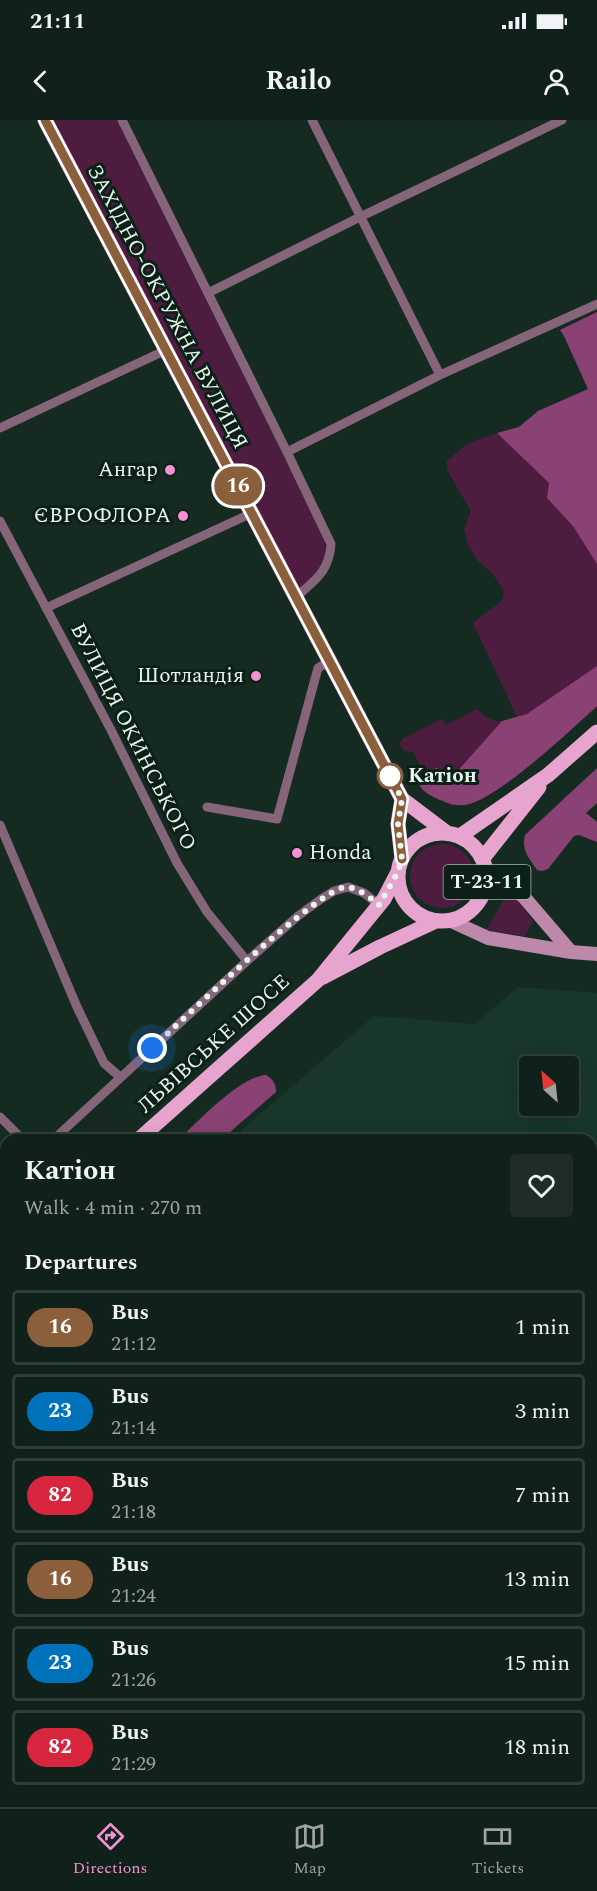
<!DOCTYPE html>
<html lang="en">
<head>
<meta charset="utf-8">
<style>
  body { margin:0; font-family:Spectral,serif; background:#1e2d27; color:#f1f3f6; height:100vh; display:flex; flex-direction:column; font-size:22px; white-space:nowrap }
  * { box-sizing:border-box; margin:0 }
  p { font-size:20px; color:#9ca3a2 }
  .icon { flex:none; width:33px; height:33px; fill:none; stroke:currentColor; stroke-width:2; stroke-linecap:round; stroke-linejoin:round }
  .map { position:relative; flex:1; overflow:hidden }
  .side { position:absolute; left:0px; top:1014px; width:597px; height:674px; display:flex; flex-direction:column; background:#10201a; border-radius:18px 18px 0 0; box-shadow:0 6px 24px #0002,0 0 0 2px #303e39 }
  .side>* { flex:none }
  .badge { padding:0 12px; border-radius:20px; font-size:21px; line-height:39px }
  .needle { width:39px; rotate:333deg }
  .fabs { position:absolute; left:519px; top:936px; display:grid; gap:12px }
  .fabs a { display:grid; place-items:center; width:60px; height:60px; border-radius:6px; background:#10201a; box-shadow:0 6px 24px #0002,0 0 0 2px #303e39; font-size:30px }
  .you { position:absolute; width:30px; height:30px; margin:-15px; border:4px solid #fff; border-radius:50%; background:#1a73e8; box-shadow:0 0 0 9px #1a73e833 }
  .map>.badge { position:absolute; translate:-50% -50%; box-shadow:0 0 0 3px #fff }
  h2 { padding:0 24px; font-size:22px; line-height:54px }
  .round { display:grid; place-items:center; flex:none; width:63px; height:63px; border-radius:6px; background:#1e2d27 }
  .head { display:flex; align-items:center; justify-content:space-between; height:102px; padding:0 24px }
  h1 { font-size:28px; font-weight:700; line-height:45px }
  ul { padding:0; list-style:none }
  li { display:flex; align-items:center; gap:18px; height:75px; margin:0 12px 9px; padding:0 12px; border:3px solid #303e39; border-radius:6px }
  li div { flex:1 }
  li b { display:block; font-size:22px }
  li em { font-style:normal }
  li .badge { min-width:66px; font-weight:700; text-align:center }
  .status { display:flex; justify-content:space-between; align-items:center; height:42px; padding:0 30px; background:#10201a; direction:ltr }
  .status svg { height:16px; fill:currentColor }
  header { display:flex; justify-content:space-between; align-items:center; height:78px; padding:0 24px; background:#10201a; font-size:27px; font-weight:700 }
  .tab-bar { display:flex; justify-content:space-around; align-items:center; height:84px; border-top:2px solid #303e39; background:#10201a; font-size:16px; color:#9ca3a2 }
  .tab-bar a { display:grid; justify-items:center; gap:3px }
  .tab-bar .selected { color:#f491d3 }
  .map>svg:first-child { display:block }
  .built { fill:#18372a; fill-rule:evenodd }
  .green { fill:#4e1c3f }
  .forest { fill:#894273 }
  .lines { fill:none; stroke-linecap:round; stroke-linejoin:round }
  .street { stroke:#86657a; stroke-width:9 }
  .secondary { stroke:#bd88aa; stroke-width:14 }
  .primary { stroke:#e7a4cf; stroke-width:15 }
  .line-casing { stroke:#fff; stroke-width:14 }
  .line { stroke:#8b5e3c; stroke-width:9 }
  .walk { stroke:#e7f5ee; stroke-width:6; stroke-dasharray:0 10.8 }
  .poi-dot { fill:#f491d3; stroke:#0b2118; stroke-width:2 }
  .stop-dot { fill:#fff; stroke:#8b5e3c; stroke-width:3 }
  .labels { text-anchor:middle; dominant-baseline:central; stroke-width:6; stroke-linejoin:round; paint-order:stroke }
  .shield { fill:#0b2118; stroke:#a5b5ae; stroke-width:1.5 }
  .shield-label { font-size:20px; font-weight:bold; fill:#e7f5ee }
  .street-label { font-size:21px; fill:#e7f5ee; stroke:#0b2118 }
  .poi-label { font-size:21px; fill:#e7f5ee; stroke:#0b2118; text-anchor:end }
  .stop-label { font-size:21px; font-weight:bold; fill:#e7f5ee; stroke:#0b2118; text-anchor:start }
</style>
</head>
<body>
<div class="status"><b>21:11</b><svg viewBox="0 0 49 12"><path d="M0 12V9h3v3zM5 12V6h3v6zM10 12V3h3v9zM15 12V0h3v12zM26 1h20v11H26zM47 4h2v5h-2z"/></svg></div>
<header><svg class="icon" aria-label="back" viewBox="0 0 24 24"><path d="M15 5l-7 7 7 7"/></svg>Railo<svg class="icon" aria-label="person" viewBox="0 0 24 24"><circle cx="12" cy="8" r="4"/><path d="M4 21q1-7 8-7t8 7"/></svg></header>
<div class="map">
<svg width="597" height="1687" viewBox="0 0 597 1687">
  <rect width="100%" height="100%" fill="#152b22"/>
  <path class="built" d="M518,867L597,873V1429H591V1020H230L374,896L475,904ZM530,946H568V986H530Z"/>
  <path class="green" d="M51,0H117L322,413C332,441 317,452 298,469Z
    M597,192V587L518,653L490,675L479,681L465,685H450L423,670L416,658L424,653L413,632C407,631 401,631 400,624L402,619L442,599L446,605L477,589C492,602 497,605 517,597L473,503L502,481L504,471L493,454L478,441L468,425L464,409L471,391L447,350V341L466,325L479,319L519,307L538,291L588,269L564,216L560,210Z
    M410 756a32 32 0 1 1 64 0a32 32 0 1 1-64 0Z
    M510,770L533,801L525,816L486,810Z"/>
  <path class="forest" d="M597,192V444L573,406L547,378L549,363L497,313L519,307L538,291L588,269L564,216L560,210Z
    M597,546V586C571,610 497,680 465,685C453,687 432,678 423,670C420,667 418,662 416,658L436,648L455,654L502,601L527,594Z
    M597,648V683L586,693L597,702V722L579,715L574,716L548,749L542,751L537,750C529,738 521,730 525,715Z
    M266,955C273,959 276,964 276,972L221,1020H178C199,1001 239,957 266,955Z"/>
  <g class="lines">
    <path class="street" d="M122,0L287,332L331,424C329,452 315,460 296,477
      M312,0L440,255
      M208,173L360,97L562,0
      M0,308L166,230
      M287,332L440,255L597,184
      M0,401L111,610L177,743L207,792L247,841
      M46,488L252,393
      M207,687L277,699L318,548L330,541
      M0,705L77,887L104,943L120,957
      M0,997L23,1020
      M53,1020L247,841L298,796L321,779L334,771L348,767L364,773L379,785
      M0,1070L6,1064
      M591,1505H597"/>
    <path class="secondary" d="M486,749L523,776L571,832
      M451,801L488,818L571,832L597,834"/>
    <path class="primary" d="M45,0L402,679L447,713
      M398 757a44 44 0 1 1 88 0a44 44 0 1 1-88 0Z
      M460,716L548,655L597,612
      M483,738L539,667
      M402,739L398,704L402,679
      M323,857L380,827L436,801
      M138,1020L318,860L384,779L398,752
      M0,1144L6,1139"/>
  </g>
  <g class="lines">
    <defs>
      <path id="line" d="M45,0L402,679L398,704L402,739"/>
    </defs>
    <use href="#line" class="line-casing"/>
    <use href="#line" class="line"/>
    <path class="walk" d="M152,928C180,903 320,766 347,767C359,768 370,778 379,785L398,752L402,739L398,704L402,679L387,650L390,656"/>
  </g>
  <g class="poi-dot">
    <circle cx="170" cy="350" r="6"/>
    <circle cx="183" cy="396" r="6"/>
    <circle cx="256" cy="556" r="6"/>
    <circle cx="297" cy="733" r="6"/>
  </g>
  <circle class="stop-dot" cx="390" cy="656" r="12"/>
  <g class="labels">
    <rect class="shield" x="443.5" y="745" width="87" height="34" rx="4.5"/>
    <g class="shield-label">
      <text x="487" y="762">Т-23-11</text>
    </g>
    <g class="street-label">
      <text transform="translate(167 187) rotate(62)">ЗАХІДНО-ОКРУЖНА ВУЛИЦЯ</text>
      <text transform="translate(133 617) rotate(63)">ВУЛИЦЯ ОКИНСЬКОГО</text>
      <text transform="translate(214 924) rotate(-42)">ЛЬВІВСЬКЕ ШОСЕ</text>
    </g>
    <g class="poi-label">
      <text x="158" y="350">Ангар</text>
      <text x="171" y="396">ЄВРОФЛОРА</text>
      <text x="244" y="556">Шотландія</text>
      <text x="309" y="733" text-anchor="start">Honda</text>
    </g>
    <g class="stop-label">
      <text x="408" y="656">Катіон</text>
    </g>
  </g>
</svg>
<div class="fabs">
<a><svg class="needle" viewBox="-14 -14 28 28"><path d="M0-13l5 13h-10z" fill="#e53935"/><path d="M0 13l5-13h-10z" fill="#9ca3a2"/></svg></a>
</div>
<div class="you" style="left:152px;top:928px"></div>
<b class="badge" style="left:238px;top:366px;background:#8b5e3c;color:#fff">16</b>
<section class="side">
<div class="head"><div><h1>Катіон</h1><p>Walk · 4 min · 270 m</p></div><a class="round"><svg class="icon" aria-label="heart" viewBox="0 0 24 24"><path d="M12 20l-8-8c-3-5 5-10 8-4 3-6 11-1 8 4z"/></svg></a></div>
<h2>Departures</h2>
<ul>
<li><span class="badge" style="background:#8b5e3c;color:#fff">16</span><div><b>Bus</b><p>21:12</p></div><em>1 min</em></li>
<li><span class="badge" style="background:#0072bc;color:#fff">23</span><div><b>Bus</b><p>21:14</p></div><em>3 min</em></li>
<li><span class="badge" style="background:#d7263d;color:#fff">82</span><div><b>Bus</b><p>21:18</p></div><em>7 min</em></li>
<li><span class="badge" style="background:#8b5e3c;color:#fff">16</span><div><b>Bus</b><p>21:24</p></div><em>13 min</em></li>
<li><span class="badge" style="background:#0072bc;color:#fff">23</span><div><b>Bus</b><p>21:26</p></div><em>15 min</em></li>
<li><span class="badge" style="background:#d7263d;color:#fff">82</span><div><b>Bus</b><p>21:29</p></div><em>18 min</em></li>
</ul>
</section>
</div>
<nav class="tab-bar">
<a class="selected"><svg class="icon" aria-label="directions" viewBox="0 0 24 24"><path d="M12 3l9 9-9 9-9-9zM9 14v-3h6M13 9l2 2-2 2"/></svg>Directions</a>
<a><svg class="icon" aria-label="map" viewBox="0 0 24 24"><path d="M3 6l6-2 6 2 6-2v14l-6 2-6-2-6 2zM9 4v14M15 6v14"/></svg>Map</a>
<a><svg class="icon" aria-label="tickets" viewBox="0 0 24 24"><path d="M3 7h18v10H3zM15 7v10"/></svg>Tickets</a>
</nav>
</body>
</html>
